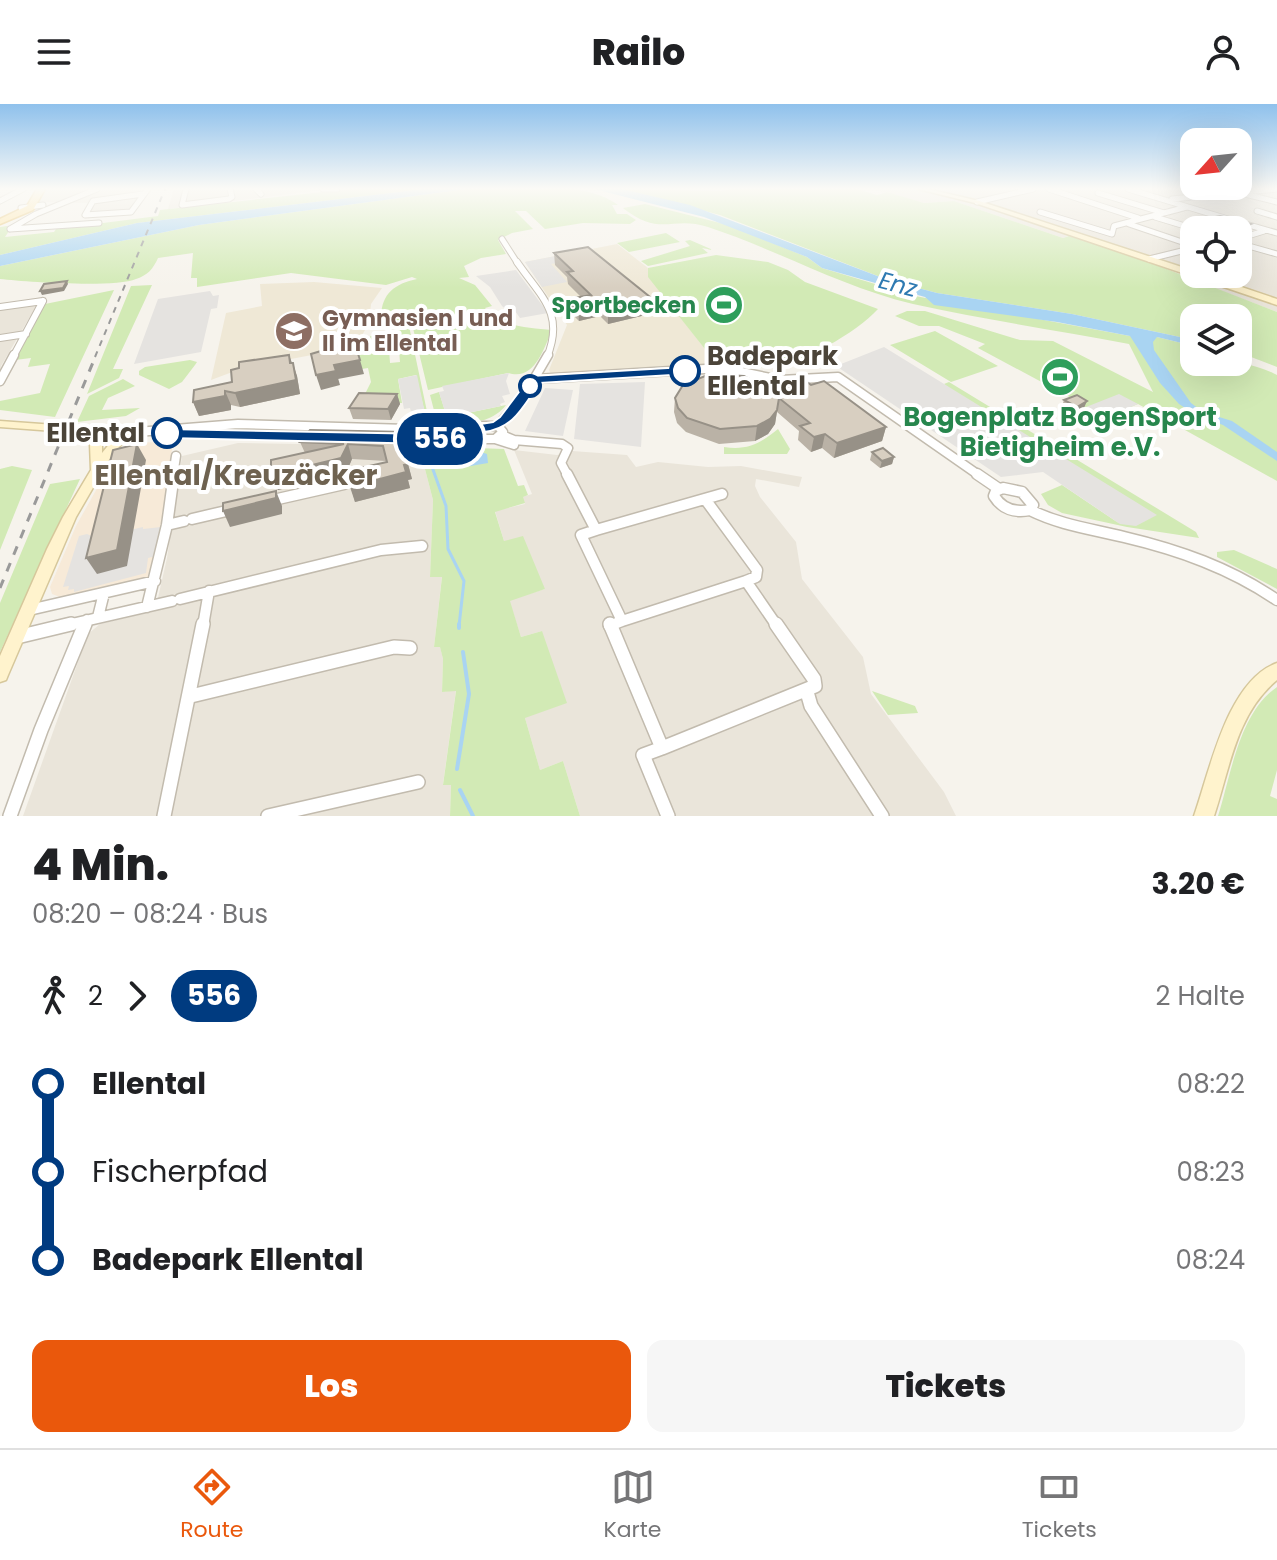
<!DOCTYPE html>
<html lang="de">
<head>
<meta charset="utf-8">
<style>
  body { margin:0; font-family:Poppins,sans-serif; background:#f6f6f6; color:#202124; height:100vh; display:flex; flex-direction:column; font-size:30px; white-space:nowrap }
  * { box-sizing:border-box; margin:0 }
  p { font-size:26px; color:#757577 }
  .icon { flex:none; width:44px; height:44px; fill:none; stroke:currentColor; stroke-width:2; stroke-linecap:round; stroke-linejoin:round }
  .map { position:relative; height:712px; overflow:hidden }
  .side { display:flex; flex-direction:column; background:#fff; flex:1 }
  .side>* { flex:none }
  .badge { padding:0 16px; border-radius:26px; font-size:28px; line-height:52px }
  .needle { width:52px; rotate:243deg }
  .tools { position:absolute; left:1180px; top:24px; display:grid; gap:16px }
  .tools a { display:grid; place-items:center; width:72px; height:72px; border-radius:16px; background:#fff; box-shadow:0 8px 32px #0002; font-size:40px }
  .map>.badge { position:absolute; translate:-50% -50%; box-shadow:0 0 0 4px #fff }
  .legs { display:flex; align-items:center; gap:12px; height:88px; padding:0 32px; font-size:26px }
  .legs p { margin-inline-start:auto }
  .overview { display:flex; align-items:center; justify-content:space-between; height:136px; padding:0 32px }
  h1 { font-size:44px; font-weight:800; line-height:60px }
  .cta { display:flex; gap:16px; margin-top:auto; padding:16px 32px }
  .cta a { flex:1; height:92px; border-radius:16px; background:#ea580c; color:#fff; font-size:32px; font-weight:800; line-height:92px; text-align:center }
  .cta a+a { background:#f6f6f6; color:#202124 }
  ul { padding:0 32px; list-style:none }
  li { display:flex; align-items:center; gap:28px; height:88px; font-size:30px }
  li i { display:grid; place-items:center; width:12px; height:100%; margin:0 10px; background:currentColor }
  li i::after { content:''; width:20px; height:20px; margin:-10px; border:6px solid; border-radius:50%; background:#fff }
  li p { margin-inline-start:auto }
  li:first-child i { background:linear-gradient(#0000 50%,currentColor 0) }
  li:last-child i { background:linear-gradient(currentColor 50%,#0000 0) }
  header { display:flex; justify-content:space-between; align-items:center; height:104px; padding:0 32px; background:#fff; font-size:36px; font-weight:800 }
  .menu { display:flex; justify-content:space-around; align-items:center; height:112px; border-top:2px solid #e0e0e0; background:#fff; font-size:22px; color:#757577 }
  .menu a { display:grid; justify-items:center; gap:4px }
  .menu .on { color:#ea580c }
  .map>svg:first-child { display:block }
  .residential { fill:#eae5da }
  .commercial { fill:#f7ead8 }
  .education { fill:#efe8d6 }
  .green { fill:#d2eab5 }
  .parking { fill:#e5e3e0 }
  .water { fill:#a9d4f2 }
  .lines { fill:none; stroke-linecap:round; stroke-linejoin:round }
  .stream-far1 { stroke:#a9d4f2; stroke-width:3 }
  .stream { stroke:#a9d4f2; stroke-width:4 }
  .street-far4-casing { stroke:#c2bbae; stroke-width:7 }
  .street-far3-casing { stroke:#c2bbae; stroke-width:8 }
  .street-far2-casing { stroke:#c2bbae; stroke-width:11 }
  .street-far1-casing { stroke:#c2bbae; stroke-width:13 }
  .street-casing { stroke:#c2bbae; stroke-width:16 }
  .secondary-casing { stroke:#d6c79b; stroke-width:3 }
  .primary-casing { stroke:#e6c16a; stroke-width:3 }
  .street-far4 { stroke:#fff; stroke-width:5 }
  .street-far3 { stroke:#fff; stroke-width:6 }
  .street-far2 { stroke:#fff; stroke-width:8 }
  .street-far1 { stroke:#fff; stroke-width:10 }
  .street { stroke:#fff; stroke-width:13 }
  .secondary { fill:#fff3cd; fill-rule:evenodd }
  .primary { fill:#ffe39c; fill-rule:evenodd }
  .rail-far1 { stroke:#9a9a9a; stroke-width:2; stroke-dasharray:6 6; stroke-linecap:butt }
  .rail { stroke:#9a9a9a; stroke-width:3; stroke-dasharray:9 9; stroke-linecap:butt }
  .wall { fill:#bab2a6; fill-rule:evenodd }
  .shaded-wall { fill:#979187 }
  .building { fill:#d8cfc1; stroke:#979187; stroke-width:2 }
  .line-1 { fill:#003b80; stroke:#fff; stroke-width:2 }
  .stop-1-dot { fill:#fff; stroke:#003b80; stroke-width:4 }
  .labels { text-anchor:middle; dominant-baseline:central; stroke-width:8; stroke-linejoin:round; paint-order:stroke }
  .far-leisure-label { font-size:22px; font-weight:bold; fill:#27864d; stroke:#fff; text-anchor:end }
  .far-education-label { font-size:22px; font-weight:bold; fill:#785e54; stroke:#fff; text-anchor:start }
  .far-water-label { font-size:24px; font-style:italic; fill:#2e7ab2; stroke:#fff }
  .stop-label { font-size:26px; font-weight:bold; fill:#4b4439; stroke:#fff; text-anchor:start }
  .leisure-label { font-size:26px; font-weight:bold; fill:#27864d; stroke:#fff }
  .neighbourhood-label { font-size:28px; font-weight:bold; fill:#6e6250; stroke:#fff }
</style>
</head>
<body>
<header><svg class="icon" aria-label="menu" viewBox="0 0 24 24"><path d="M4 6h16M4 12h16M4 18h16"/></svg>Railo<svg class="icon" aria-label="person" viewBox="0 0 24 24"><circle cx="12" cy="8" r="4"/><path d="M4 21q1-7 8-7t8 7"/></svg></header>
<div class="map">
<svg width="1277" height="712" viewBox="0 0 1277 712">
  <rect width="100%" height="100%" fill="#f6f3ec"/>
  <path class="residential" d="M46,85H147L129,107L86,110L92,99L38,98Z
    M174,85H330L168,105Z
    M872,85H1277V208L1195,177L1207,173L1200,170H1238V126H1194V168L1076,129L1063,134L954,97L924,99Z
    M38,199L1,262L0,271V204Z
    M238,339L419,342L433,396L430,472H442L434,543L440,542L443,555L442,588L456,586L443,680H451L450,712H23L88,530L100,520L155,507L167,454L182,352Z
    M514,346L557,351L572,347L627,351L636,363L658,358L708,363L741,362L802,373L799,383L756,375L755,382L760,393L796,438L802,475L863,553L871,590L944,688L956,712H580L563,657L540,666L525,614L542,527L521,533L509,496L545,485L504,437L495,407L525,400L522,393L532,390Z"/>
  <path class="commercial" d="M140,338L173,339L153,472L60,493L52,490L50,483L76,422L109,363L133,340Z"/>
  <path class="education" d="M617,140L648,164L649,173L708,249V263L551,270L549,266L567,221L525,158Z
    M314,178L382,184L371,200L369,219L361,233L312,251L243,264L211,276L226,209L262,202L260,180Z"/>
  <path class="green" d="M350,85H424L137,119L0,151V123L7,122L9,127L5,133L54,128L56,125L158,112L160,106Z
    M466,85C508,85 582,74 618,101H612L617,110H627L636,116L630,120L583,119L545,125L526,107H515L533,125L512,129L498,136L506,150L481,154L464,162L469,173L459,174L475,181L492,202L485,204C500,223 528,224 552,226C543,247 534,277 508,269L428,286L412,220L428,214L382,221C378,193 392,180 417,175L412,173L386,181L291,169L197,183V174H191L193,149L158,154C153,165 148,171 136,175C115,184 27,178 0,175V162L199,121Z
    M622,85L721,87L729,85H857L877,91L887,88L924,99L954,97L1063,134L1069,132L1146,157L1277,208V263L1238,248V214H1194V236L1072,210L937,189L888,176L720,111Z
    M645,100L728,121L807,153L822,164L915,192L1130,232L1157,233L1194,242V258C1225,258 1249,256 1277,271V377L1138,300L1091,319L1062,302L1075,296L978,244L985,240L939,222H919L895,212L907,207H925L1020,236L1053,237L1153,288L1129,240C1057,226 985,216 913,200C841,183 778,146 708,123C672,111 661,134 623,104Z
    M666,129L680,138L629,148L617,139Z
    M690,136L713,146L702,144L708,149L648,162L641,157L690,142L685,137Z
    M716,151L768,158L788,166L805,178L878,205C851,234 777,276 736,260C731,258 725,252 721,248L708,249L648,173V164Z
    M152,181L113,265H123L119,274L87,290L131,182Z
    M114,186L55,313L0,306V297L40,289L50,260L28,263L31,254L15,256L45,200Z
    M397,221L409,222L429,317L419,316L426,314L416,271L398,275L402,299L361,298L371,278L368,264L362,265L355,242L371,232L388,230L390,259L400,258Z
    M935,227L998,262L951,278L890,241Z
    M190,256L197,258L195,261L182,278L169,285L139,271V267L145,263Z
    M123,275L135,282L108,294L102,306L140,304L126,312L77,318L89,292Z
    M949,278L1196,428L1199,434L1127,423L1062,409L1048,401L1041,390L1062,381L1120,420L944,280Z
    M439,288L446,310L453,312L506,301C490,322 461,320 437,318L430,291Z
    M778,325L790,345L787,350H724V343C747,347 761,339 778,325Z
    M419,342L504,345L518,382L524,381L528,391L523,393L525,399L495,408L504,437L523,432L545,485L510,497L521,533L542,527L567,599L525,614L540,666L563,657L580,712H450L451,681H443L456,587L442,588L443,555L440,543H434L442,473H430L433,396Z
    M12,362L32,366L0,446V365Z
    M80,375L0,548V499L50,380Z
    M1234,446L1277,465V485L1217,453V448Z
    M1277,583V666L1270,692L1277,695V712H1218C1231,671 1239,609 1277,583Z
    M872,587L915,602L918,609L888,611Z"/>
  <path class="parking" d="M581,147L588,153L551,160L567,178L542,183L525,158Z
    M516,166L548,209L520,214L515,207L509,208L502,202L490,183L476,172Z
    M210,187L213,192L219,191L217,204L211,205L201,248L134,260L158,195Z
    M884,243L1157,411L1136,422L1120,420L1043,368L1001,373L836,262Z
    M509,269L506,277L510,290L502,292L505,298L500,300L501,302L453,312L446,311L439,288L444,287L442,282Z
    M417,271L426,314L413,316L410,304L404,305L398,275Z
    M645,278L641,343L574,335L580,280Z
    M545,284L573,286L563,332L525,327Z
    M1119,290L1138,300L1091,319L1083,314L1095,308L1086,303Z
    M143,423V425L161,423L156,452L148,454L146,469L74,488V485L68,486L69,482L63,483L79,432L87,430L96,434Z"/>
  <path class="water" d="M424,85H466L199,121L0,162V151L137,119Z
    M594,85H622L690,101L888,176L937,189L1072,210L1194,236V242L1157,233L1153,238L1154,246L1191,299L1203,308L1232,317L1277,348V357L1223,321L1196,311L1179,300L1160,279L1130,232L1057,218L934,201L925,193L822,164L807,153L704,113Z
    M443,346L481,348L487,350L488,359L459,364L440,354Z"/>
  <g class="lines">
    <path class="stream-far1" d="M431,360L446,402L448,445L464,477L459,522"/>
    <path class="stream" d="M459,524V520
      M457,665L469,590L463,548
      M460,686L473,712"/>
    <defs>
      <path id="street-far4" d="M186,85L182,101L229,95L232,93L230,85
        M256,85L261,90
        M323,85H337
        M1049,85L1138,114
        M1128,85L1228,115
        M1098,89L1164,109
        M143,90L93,97L85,111L131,108L148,85
        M1245,90L1277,98
        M1172,95L1277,85
        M0,97L23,85
        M977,98L1033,85
        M21,104L43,101
        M1257,107L1277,113
        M1040,108L1112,130L1114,122L1187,103
        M1155,113L1198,126
        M1242,119L1277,129
        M1129,120L1194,142
        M10,125L36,110L97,85
        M10,125L99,119
        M502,135L518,160
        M1238,135L1264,127
        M1238,139L1277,150
        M1149,155L1194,144"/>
      <path id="street-far3" d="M517,158C541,193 565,209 547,253
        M0,203L43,197
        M0,234L26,230
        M13,253L43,197"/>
      <path id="street-far2" d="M536,275L722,264L780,276L838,273L980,372
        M0,277L14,251
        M483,322H498L503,328L495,335H479L475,329Z
        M498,322L527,287L548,251
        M124,329L238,320L476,327
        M175,329L316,332
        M502,331L514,336L562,340L568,344L561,359L568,372
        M395,334L472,332
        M495,335L514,341
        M173,372L176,352"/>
      <path id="street-far1" d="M567,370L596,426L581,431L622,517L609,522
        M977,370L999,385
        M1003,384L1022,388L1033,401L1030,406C1015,409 1002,405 994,392L996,387Z
        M705,395L757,466L756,473L746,477L777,522
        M269,397L344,380
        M1030,406C1060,421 1092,425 1124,433C1179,446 1230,464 1277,496
        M192,415L235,405
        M167,421L184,417
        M596,426L722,390
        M180,495L381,446L422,442
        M147,503L167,421L174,370
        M29,506L155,477
        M98,513L104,489
        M622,517L746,477
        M63,522L172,497
        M84,522L87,516
        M203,522L209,487"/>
      <path id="street" d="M610,520L662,644L643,651L668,712
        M17,533L71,520
        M807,588L811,602L882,712
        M191,592L394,543L410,544
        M662,644L815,582L814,575L776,520
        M10,712L41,626L85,520
        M164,712L203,520
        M268,712L418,678"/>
      <path id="secondary" d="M918,85H928L979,97L1194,167V170H1203L1277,195V201L975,99Z
        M0,317L124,326L130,329L109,356L76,413L8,571L6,576L0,578V552L47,445L63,413L91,366L90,340L81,329L0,323ZM94,330L116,332L102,349V339Z
        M1277,559V576C1236,610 1230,664 1214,712H1194C1210,667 1227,577 1277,559Z"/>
      <path id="primary" d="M37,85H45L33,106L0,120V115L27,102Z"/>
    </defs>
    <use href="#street-far4" class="street-far4-casing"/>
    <use href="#street-far3" class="street-far3-casing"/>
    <use href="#street-far2" class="street-far2-casing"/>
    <use href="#street-far1" class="street-far1-casing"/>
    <use href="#street" class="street-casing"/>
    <use href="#secondary" class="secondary-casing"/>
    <use href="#primary" class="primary-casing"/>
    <use href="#street-far4" class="street-far4"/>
    <use href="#street-far3" class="street-far3"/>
    <use href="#street-far2" class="street-far2"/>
    <use href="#street-far1" class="street-far1"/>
    <use href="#street" class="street"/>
    <use href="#secondary" class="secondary"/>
    <use href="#primary" class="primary"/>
    <path class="rail-far1" d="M95,253L165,85"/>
    <path class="rail" d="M0,484L96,251"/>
  </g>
  <path class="wall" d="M1210,114L1251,120L1248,126L1238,129V126H1227L1208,120Z
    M554,149L655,197L654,209L608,220L600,212L579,217L570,208L569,195L581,193L568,180L567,173L555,161Z
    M293,259L297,272L300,290L240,303L231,301V306L199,312L193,298L232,278Z
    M811,281L886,323L882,337L834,354L822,344L811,348L798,336L799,327L777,308L775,320L768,330L755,337L719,340L686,328L677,319L674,308L675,294Z
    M397,290L400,300L391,316L353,315L349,304Z
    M1064,296L1084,304L1074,309L1062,302Z
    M300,338L407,343L405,349L412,375L408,376L410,384L355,398L347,367L346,369L278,386L271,371L305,349ZM352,355L386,357L387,358L347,367Z
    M872,348L894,353L892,360L880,364L870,356Z"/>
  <path class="shaded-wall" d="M1251,120L1248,126L1238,129L1240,124Z
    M67,177L68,180L64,187L42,191L40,187Z
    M655,197L654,209L608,220V207Z
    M599,199L600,212L579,217L578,204Z
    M289,251L297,272L300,290L240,303L235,289Z
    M360,256L364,270L338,275L334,261Z
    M336,267L340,281L321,286L316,271Z
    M225,287L231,301V306L199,312L193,298Z
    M397,290L400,300L391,316L388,305Z
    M779,294L775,320L768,330L755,337L757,322Z
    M1087,297L1084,304L1074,309L1077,303Z
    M886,323L882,337L834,354L837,339Z
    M404,328L407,343L404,350L400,335Z
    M825,330L822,344L811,348L814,333Z
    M137,340L146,356L127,462L97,470L86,454Z
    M348,340L352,355L346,369L278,386L271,371Z
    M894,353L892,360L880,364L882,357Z
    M408,360L412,375L408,376L410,384L355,398L350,383Z
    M276,387L282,402V410L230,423L223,407Z"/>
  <path class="building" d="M1220,112L1251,120L1240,124L1210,114Z
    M588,143L655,197L608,207L599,199L578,204L569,195L591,191L567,168L573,167L554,149Z
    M67,177L63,184L40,187L44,180Z
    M354,237L360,256L334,261L336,267L316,271L311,250Z
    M289,251L290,259H293L296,276L235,289L225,287V292L193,298L194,286L232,278L231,266L239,264V258Z
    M710,270L744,272L769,285L803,275L811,281L824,277L886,323L837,339L825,330L814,333L800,322L810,319L779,294L777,306L770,315L757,322L720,325L687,314L678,304L675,294L683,281Z
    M359,289L397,290L388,305L349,304Z
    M1077,291L1087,297L1077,303L1064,296Z
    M310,326L404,328L400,335L408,360L404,361L406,368L350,383L347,367L387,358L383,342L348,340L341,354L271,371V356L344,340L300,338Z
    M137,340L117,446L86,454L113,346Z
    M883,344L894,353L882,357L872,348Z
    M276,387V394L223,407V399Z"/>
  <linearGradient id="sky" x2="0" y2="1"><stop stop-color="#8fc1ec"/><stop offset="0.46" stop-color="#fbfaf6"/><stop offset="1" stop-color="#fbfaf6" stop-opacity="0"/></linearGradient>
  <rect width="1277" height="184" fill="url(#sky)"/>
  <path class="line-1" d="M685,263L689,264V270L540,279C523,302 515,324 484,328L480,335L475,336L432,340L167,334L160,329L167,325L432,330L470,327L474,321L493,318L500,313L531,272Z"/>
  <defs>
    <symbol id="stadium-disc" viewBox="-11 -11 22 22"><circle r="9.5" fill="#2e9e5b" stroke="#fff"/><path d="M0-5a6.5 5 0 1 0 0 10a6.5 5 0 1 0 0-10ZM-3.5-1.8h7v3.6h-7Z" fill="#fff"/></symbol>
    <symbol id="school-disc" viewBox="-11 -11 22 22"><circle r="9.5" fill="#8d6e63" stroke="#fff"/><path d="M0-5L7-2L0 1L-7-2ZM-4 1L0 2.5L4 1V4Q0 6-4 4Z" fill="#fff"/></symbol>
  </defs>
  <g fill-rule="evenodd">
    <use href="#stadium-disc" x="702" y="179" width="44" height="44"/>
    <use href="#school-disc" x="272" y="205" width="44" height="44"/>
    <use href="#stadium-disc" x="1038" y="251" width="44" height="44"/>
  </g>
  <g class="stop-1-dot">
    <circle cx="685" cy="267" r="14"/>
    <circle cx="530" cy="282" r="10"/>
    <circle cx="167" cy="329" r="14"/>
  </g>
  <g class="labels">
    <g class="far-leisure-label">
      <text x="696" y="201">Sportbecken</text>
    </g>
    <g class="far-education-label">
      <text x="322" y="214">Gymnasien I und<tspan x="322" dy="25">II im Ellental</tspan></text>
    </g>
    <g class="far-water-label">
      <text transform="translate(898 180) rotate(15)">Enz</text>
    </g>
    <g class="stop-label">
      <text x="707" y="252">Badepark<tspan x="707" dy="30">Ellental</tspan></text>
      <text x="145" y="329" text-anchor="end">Ellental</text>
    </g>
    <g class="leisure-label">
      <text x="1060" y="313">Bogenplatz BogenSport<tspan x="1060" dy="30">Bietigheim e.V.</tspan></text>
    </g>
    <g class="neighbourhood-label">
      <text x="236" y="371">Ellental/Kreuzäcker</text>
    </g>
  </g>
</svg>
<div class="tools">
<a><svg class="needle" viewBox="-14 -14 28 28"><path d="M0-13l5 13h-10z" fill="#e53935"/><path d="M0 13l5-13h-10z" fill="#757577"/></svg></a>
<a><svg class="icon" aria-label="locate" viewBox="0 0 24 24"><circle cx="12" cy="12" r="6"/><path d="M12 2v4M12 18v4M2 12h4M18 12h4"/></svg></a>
<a><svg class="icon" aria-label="layers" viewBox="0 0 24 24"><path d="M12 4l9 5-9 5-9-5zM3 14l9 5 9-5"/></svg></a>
</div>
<b class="badge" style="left:440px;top:335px;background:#003b80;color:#fff">556</b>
</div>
<section class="side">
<div class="overview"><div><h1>4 Min.</h1><p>08:20 – 08:24 · Bus</p></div><b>3.20 €</b></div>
<div class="legs"><svg class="icon" aria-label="walk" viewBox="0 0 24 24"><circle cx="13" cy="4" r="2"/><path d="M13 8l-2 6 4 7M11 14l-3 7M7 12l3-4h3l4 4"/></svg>2<svg class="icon" aria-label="forward" viewBox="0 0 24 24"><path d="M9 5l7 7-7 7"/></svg><b class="badge" style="background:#003b80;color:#fff">556</b><p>2 Halte</p></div>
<ul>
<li><i style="color:#003b80"></i><b>Ellental</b><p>08:22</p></li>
<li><i style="color:#003b80"></i><span>Fischerpfad</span><p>08:23</p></li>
<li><i style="color:#003b80"></i><b>Badepark Ellental</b><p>08:24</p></li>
</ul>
<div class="cta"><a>Los</a><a>Tickets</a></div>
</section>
<nav class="menu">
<a class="on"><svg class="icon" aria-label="directions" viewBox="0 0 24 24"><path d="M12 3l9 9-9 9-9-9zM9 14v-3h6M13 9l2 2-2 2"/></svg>Route</a>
<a><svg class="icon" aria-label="map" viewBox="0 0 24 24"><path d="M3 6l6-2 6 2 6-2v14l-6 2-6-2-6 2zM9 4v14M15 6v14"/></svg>Karte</a>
<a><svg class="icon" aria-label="tickets" viewBox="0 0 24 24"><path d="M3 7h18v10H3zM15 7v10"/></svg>Tickets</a>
</nav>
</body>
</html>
